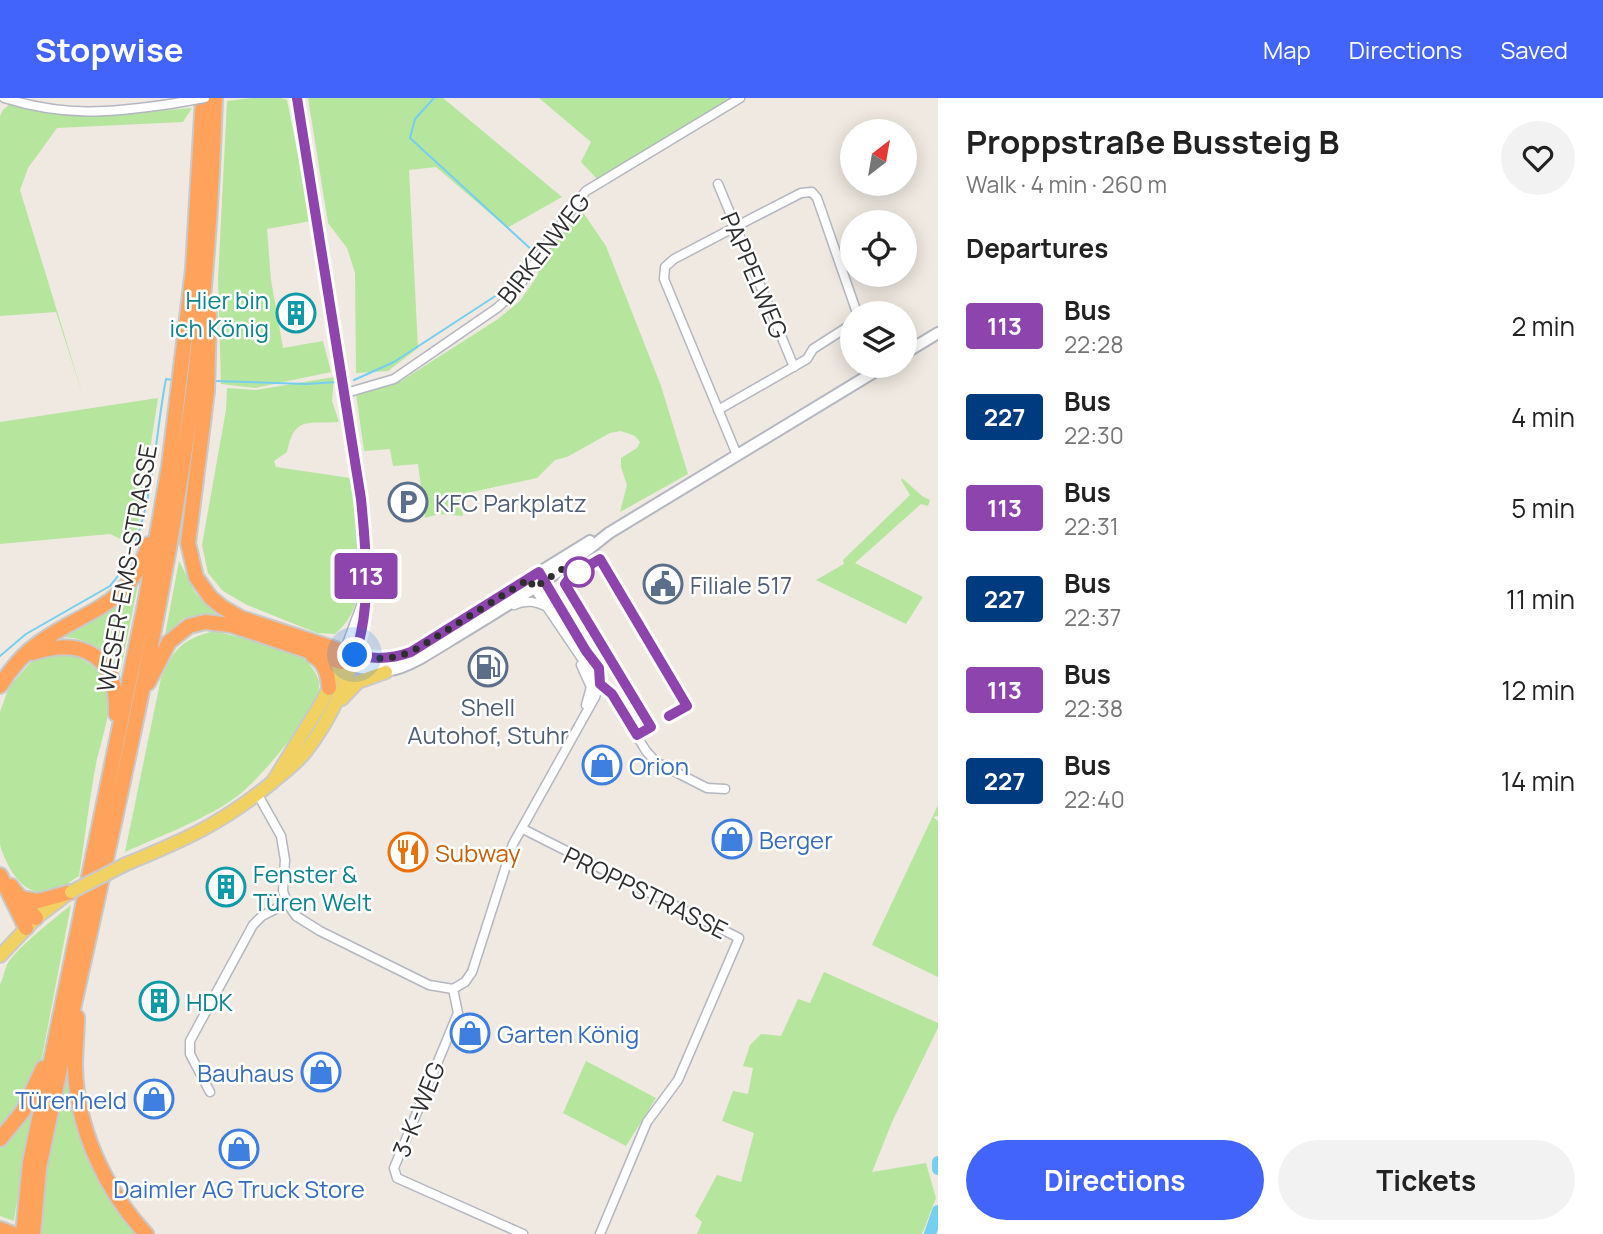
<!DOCTYPE html>
<html lang="en">
<head>
<meta charset="utf-8">
<style>
  body { margin:0; font-family:Manrope,sans-serif; background:#f2f2f2; color:#222; height:100vh; display:flex; flex-direction:column; font-size:26px; white-space:nowrap }
  * { box-sizing:border-box; margin:0 }
  p { font-size:23px; color:#767676 }
  .icon { flex:none; width:38px; height:38px; fill:none; stroke:currentColor; stroke-width:2; stroke-linecap:round; stroke-linejoin:round }
  .map { position:relative; flex:1; overflow:hidden }
  .details { display:flex; flex-direction:column; background:#fff; width:665px }
  .details>* { flex:none }
  .badge { padding:0 14px; border-radius:5px; font-size:24px; line-height:46px }
  .needle { width:46px; rotate:31deg }
  .controls { position:absolute; left:840px; top:21px; display:grid; gap:14px }
  .controls a { display:grid; place-items:center; width:77px; height:77px; border-radius:50%; background:#fff; box-shadow:0 4px 18px #0003; font-size:35px }
  .you { position:absolute; width:35px; height:35px; margin:-18px; border:5px solid #fff; border-radius:50%; background:#1a73e8; box-shadow:0 0 0 10px #1a73e833 }
  .map>.badge { position:absolute; translate:-50% -50%; box-shadow:0 0 0 4px #fff }
  h2 { padding:0 28px; font-size:26px; line-height:63px }
  .round { display:grid; place-items:center; flex:none; width:74px; height:74px; border-radius:37px; background:#f2f2f2 }
  .summary { display:flex; align-items:center; justify-content:space-between; height:119px; padding:0 28px }
  h1 { font-size:33px; font-weight:700; line-height:52px }
  .cta { display:flex; gap:14px; margin-top:auto; padding:14px 28px }
  .cta a { flex:1; height:80px; border-radius:42px; background:#4264fb; color:#fff; font-size:28px; font-weight:700; line-height:80px; text-align:center }
  .cta a+a { background:#f2f2f2; color:#222 }
  ul { padding:0; list-style:none }
  li { display:flex; align-items:center; gap:21px; height:91px; padding:0 28px }
  li div { flex:1 }
  li b { display:block; font-size:26px }
  li em { font-style:normal }
  li .badge { min-width:77px; font-weight:700; text-align:center }
  header { display:flex; align-items:center; gap:42px; box-sizing:border-box; height:98px; padding:0 35px; background:#4264fb; color:#fff }
  header strong { font-size:33px }
  nav { display:flex; gap:38px; margin-inline-start:auto; font-size:24px }
  main { display:flex; flex:1; min-height:0 }
  .map>svg:first-child { display:block }
  .green { fill:#b6e59e }
  .lines { fill:none; stroke-linecap:round; stroke-linejoin:round }
  .stream { stroke:#75cff0; stroke-width:2 }
  .river { stroke:#75cff0; stroke-width:12 }
  .minor-casing { stroke:#b4b7c1; stroke-width:11 }
  .tertiary-casing { stroke:#b4b7c1; stroke-width:13 }
  .secondary-casing { stroke:#b4b7c1; stroke-width:14 }
  .primary-casing { stroke:#c9c9c9; stroke-width:16 }
  .motorway-casing { stroke:#c9c9c9; stroke-width:18 }
  .minor { stroke:#fff; stroke-width:8 }
  .tertiary { stroke:#fff; stroke-width:10 }
  .secondary { stroke:#fff; stroke-width:10 }
  .primary { stroke:#f2d163; stroke-width:12 }
  .motorway { stroke:#ffa35c; stroke-width:14 }
  .minor-bridge-casing { stroke:#b4b7c1; stroke-width:11; stroke-linecap:butt }
  .primary-bridge-casing { stroke:#c9c9c9; stroke-width:16; stroke-linecap:butt }
  .minor-bridge { stroke:#fff; stroke-width:8 }
  .primary-bridge { stroke:#f2d163; stroke-width:12 }
  .line-casing { stroke:#fff; stroke-width:16 }
  .line { stroke:#8e44ad; stroke-width:10 }
  .walk { stroke:#2e2e2e; stroke-width:7; stroke-dasharray:0 12.6 }
  .stop-dot { fill:#fff; stroke:#8e44ad; stroke-width:3.5 }
  .labels { text-anchor:middle; dominant-baseline:central; stroke-width:5; stroke-linejoin:round; paint-order:stroke }
  .street-label { font-size:24px; fill:#2e2e2e; stroke:#fff }
  .culture-label { font-size:24px; fill:#0d838f; stroke:#fff; text-anchor:start }
  .service-label { font-size:24px; fill:#4e5e75; stroke:#fff; text-anchor:start }
  .shop-label { font-size:24px; fill:#366cbe; stroke:#fff; text-anchor:start }
  .food-label { font-size:24px; fill:#c56008; stroke:#fff; text-anchor:start }
</style>
</head>
<body>
<header>
<strong>Stopwise</strong>
<nav><a>Map</a><a>Directions</a><a>Saved</a></nav>
</header>
<main>
<div class="map">
<svg width="938" height="1136" viewBox="0 0 938 1136">
  <rect width="100%" height="100%" fill="#efe9e1"/>
  <path class="green" d="M252,0H281L287,2L311,123L267,131L271,182L283,250L323,243L331,274L255,290L221,286L218,182L227,3Z
    M308,0H443L562,99L507,130L436,69L409,72L418,250L388,273L356,275L355,175L347,150L328,125Z
    M539,0H731L598,82L581,64L591,44Z
    M10,6C73,25 127,15 192,10L183,24L57,30L28,70L20,92L84,301L56,214L0,218V18L3,12Z
    M578,107L606,148L661,288L688,376L620,414L627,387L621,369V360L637,350L640,344L635,338L621,333L610,335L567,359L555,362L537,380L463,396L461,401L463,418L439,416L425,420L418,366L393,368L390,351L364,353L356,296L401,283L498,221L520,203L538,177L539,162Z
    M334,279L332,303L339,324C307,326 294,318 287,354L274,363L276,369L350,380C359,427 377,501 335,536L317,535L247,507L223,493L208,475L202,447L226,312L227,290L256,292Z
    M158,300L138,429L131,446L110,436L0,446V324Z
    M902,380L922,398L930,402L928,408L921,406L855,465L923,499L906,526L816,482L844,466L843,462L910,397L901,382Z
    M179,463L196,496L216,516L184,520L165,537Z
    M139,482L120,575C102,556 93,541 64,539C93,524 118,508 139,482Z
    M214,533C236,539 289,548 305,562C311,567 318,577 319,585C322,610 260,680 240,696C208,721 162,737 125,754L161,580C175,550 181,542 214,533Z
    M71,556C87,563 104,573 108,591C113,611 100,646 96,666C89,703 85,740 79,778C72,782 63,790 55,793C24,802 8,772 0,747V614L9,589L30,565L48,557Z
    M938,707V718L933,719L938,723V879L872,847Z
    M71,807L42,959L34,984L22,1007L0,1034V886C4,879 4,872 8,865C20,847 54,821 71,807Z
    M824,874L938,925V930L892,1024L872,1074L926,1065L936,1100L922,1136H697L702,1124L695,1118L717,1077L741,1084L754,1035L722,1023L733,993L748,996L753,970L743,968L750,947L761,936L781,938L798,901L810,905Z
    M586,963L656,1000L626,1048L563,1015Z
    M64,982H69L83,1041L106,1097L137,1136H40L43,1078Z
    M42,983L16,1109L14,1123L0,1118V1051L28,1016Z"/>
  <g class="lines">
    <path class="stream" d="M354,282L394,264L500,195L513,183L533,153L410,40L415,21L434,0
      M215,283L306,286L337,284
      M0,558L26,536L110,488C154,438 153,346 166,281L174,282"/>
    <path class="river" d="M938,1064V1071
      M930,1136L938,1113"/>
    <defs>
      <path id="minor" d="M4,0C65,19 109,15 170,6
        M718,86L794,269
        M346,295L394,281L497,210L516,193L553,137L586,93L740,0
        M718,312L807,261L813,251L852,226
        M737,357L664,181L665,169L674,161L735,129L801,95L812,94L817,100L857,215
        M532,487L597,583L612,596L646,653L656,664L707,690L725,691
        M514,507C527,501 536,504 548,509
        M581,567L591,589L586,607
        M258,697L281,738L285,762L283,793L287,805L296,818L320,833L429,887L453,891
        M523,731L739,840L678,982L647,1024L600,1136
        M210,994L190,956V943L253,827L262,818L287,805
        M523,1136L397,1080L394,1070L458,915L453,891L465,884L472,874L513,746L595,599C599,588 602,581 599,570L542,480"/>
      <path id="tertiary" d="M297,0L361,401C366,453 372,507 355,557
        M345,554L362,508"/>
      <path id="secondary" d="M905,255L938,235
        M355,557C375,562 392,561 411,554L590,443
        M352,568C384,575 391,576 421,560C485,521 551,483 609,435L884,268"/>
      <path id="primary" d="M342,601L358,584L386,574
        M126,766C185,742 225,724 275,682C286,673 298,664 306,653C328,625 344,590 355,557L345,554L322,604L272,685
        M0,858L36,820L65,798"/>
      <path id="motorway" d="M209,217L207,293L188,445L196,479L210,499L222,509L241,520L345,554
        M32,555C84,538 118,559 116,616
        M312,557C325,564 328,576 329,590
        M148,585L169,544L189,528L205,524L231,527L341,564
        M0,588C10,572 24,555 40,544C88,510 127,511 149,446
        M0,777L26,830
        M11,788L36,820
        M20,800L38,803L71,794
        M77,919C77,936 75,952 75,968C76,1029 105,1092 146,1136
        M0,1041L23,1013L43,970
        M0,1131L13,1136
        M23,1136L30,1065L145,506L169,368L193,171L203,0
        M33,1136L39,1070C92,812 159,555 193,294C205,197 212,98 215,0"/>
    </defs>
    <use href="#minor" class="minor-casing"/>
    <use href="#tertiary" class="tertiary-casing"/>
    <use href="#secondary" class="secondary-casing"/>
    <use href="#primary" class="primary-casing"/>
    <use href="#motorway" class="motorway-casing"/>
    <use href="#minor" class="minor"/>
    <use href="#tertiary" class="tertiary"/>
    <use href="#secondary" class="secondary"/>
    <use href="#primary" class="primary"/>
    <use href="#motorway" class="motorway"/>
    <defs>
      <path id="minor-bridge" d="M170,6L205,0"/>
      <path id="primary-bridge" d="M71,794L126,766"/>
    </defs>
    <use href="#minor-bridge" class="minor-bridge-casing"/>
    <use href="#primary-bridge" class="primary-bridge-casing"/>
    <use href="#minor-bridge" class="minor-bridge"/>
    <use href="#primary-bridge" class="primary-bridge"/>
  </g>
  <g class="lines">
    <defs>
      <path id="line" d="M297,0L361,401C366,453 372,507 355,557C375,562 392,561 411,554L539,474L586,553L599,570L600,586L612,596L637,637L651,629L565,486L571,478L600,461L687,608L669,618"/>
    </defs>
    <use href="#line" class="line-casing"/>
    <use href="#line" class="line"/>
    <path class="walk" d="M355,557C377,563 398,561 418,550L529,481L534,490L573,464L579,474"/>
  </g>
  <defs>
    <symbol id="building-ring" viewBox="-11 -11 22 22"><circle r="9.5" fill="#fff" stroke="#0f9aa8" stroke-width="1.5"/><path d="M-4-6H4V6H1V3H-1V6H-4ZM-2.5-4.3h1.7v1.8h-1.7ZM.8-4.3h1.7v1.8H.8ZM-2.5-1h1.7V.8h-1.7ZM.8-1h1.7V.8H.8Z" fill="#0f9aa8"/></symbol>
    <symbol id="parking-ring" viewBox="-11 -11 22 22"><circle r="9.5" fill="#fff" stroke="#5c6f8a" stroke-width="1.5"/><path d="M-3.5-5.5H1a3.5 3.5 0 0 1 0 7H-1V5.5H-3.5ZM-1-3.4V-.6H.8a1.4 1.4 0 0 0 0-2.8Z" fill="#5c6f8a"/></symbol>
    <symbol id="civic-ring" viewBox="-11 -11 22 22"><circle r="9.5" fill="#fff" stroke="#5c6f8a" stroke-width="1.5"/><path d="M-.6-6.5H3V-4.5H.6V-3L4-1V1h2V6H-6V1h2V-1L-.6-3ZM-1.2 2.5V6h2.4V2.5Z" fill="#5c6f8a"/></symbol>
    <symbol id="fuel-ring" viewBox="-11 -11 22 22"><circle r="9.5" fill="#fff" stroke="#5c6f8a" stroke-width="1.5"/><path d="M-5.5-6h7V0h2V4h1.3V-2.5L3-4.5l.8-.8L6-3V5H2.5V1h-1V6h-7ZM-4.2-4.7v3.2H.2V-4.7Z" fill="#5c6f8a"/></symbol>
    <symbol id="shop-ring" viewBox="-11 -11 22 22"><circle r="9.5" fill="#fff" stroke="#3f7fe0" stroke-width="1.5"/><path d="M-5-2.5h2.3a2.7 3.5 0 0 1 5.4 0H5L5.5 6h-11ZM-1.5-2.5h3a1.5 2.3 0 0 0-3 0Z" fill="#3f7fe0"/></symbol>
    <symbol id="restaurant-ring" viewBox="-11 -11 22 22"><circle r="9.5" fill="#fff" stroke="#e8710a" stroke-width="1.5"/><path d="M-5-6h1v4h1v-4h1v4h1v-4h1v5L-1.5 .5V6h-2V.5L-5-1ZM5-6V6H3V1.5H1.5Q1.5-4 5-6Z" fill="#e8710a"/></symbol>
  </defs>
  <g fill-rule="evenodd">
    <use href="#building-ring" x="274" y="193" width="44" height="44"/>
    <use href="#parking-ring" x="386" y="382" width="44" height="44"/>
    <use href="#civic-ring" x="641" y="464" width="44" height="44"/>
    <use href="#fuel-ring" x="466" y="547" width="44" height="44"/>
    <use href="#shop-ring" x="580" y="645" width="44" height="44"/>
    <use href="#shop-ring" x="710" y="719" width="44" height="44"/>
    <use href="#restaurant-ring" x="386" y="732" width="44" height="44"/>
    <use href="#building-ring" x="204" y="767" width="44" height="44"/>
    <use href="#building-ring" x="137" y="881" width="44" height="44"/>
    <use href="#shop-ring" x="448" y="913" width="44" height="44"/>
    <use href="#shop-ring" x="299" y="952" width="44" height="44"/>
    <use href="#shop-ring" x="132" y="979" width="44" height="44"/>
    <use href="#shop-ring" x="217" y="1029" width="44" height="44"/>
  </g>
  <circle class="stop-dot" cx="579" cy="474" r="14"/>
  <g class="labels">
    <g class="street-label">
      <text transform="translate(543 150) rotate(-52)">BIRKENWEG</text>
      <text transform="translate(755 177) rotate(67)">PAPPELWEG</text>
      <text transform="translate(126 470) rotate(-80)">WESER-EMS-STRASSE</text>
      <text transform="translate(646 794) rotate(26)">PROPPSTRASSE</text>
      <text transform="translate(418 1011) rotate(-68)">3-K-WEG</text>
    </g>
    <g class="culture-label">
      <text x="269" y="201" text-anchor="end">Hier bin<tspan x="269" dy="28">ich König</tspan></text>
      <text x="253" y="775">Fenster &amp;<tspan x="253" dy="28">Türen Welt</tspan></text>
      <text x="186" y="903">HDK</text>
    </g>
    <g class="service-label">
      <text x="435" y="404">KFC Parkplatz</text>
      <text x="690" y="486">Filiale 517</text>
      <text x="488" y="608" text-anchor="middle">Shell<tspan x="488" dy="28">Autohof, Stuhr</tspan></text>
    </g>
    <g class="shop-label">
      <text x="629" y="667">Orion</text>
      <text x="759" y="741">Berger</text>
      <text x="497" y="935">Garten König</text>
      <text x="294" y="974" text-anchor="end">Bauhaus</text>
      <text x="127" y="1001" text-anchor="end">Türenheld</text>
      <text x="239" y="1090" text-anchor="middle">Daimler AG Truck Store</text>
    </g>
    <g class="food-label">
      <text x="435" y="754">Subway</text>
    </g>
  </g>
</svg>
<div class="controls">
<a><svg class="needle" viewBox="-14 -14 28 28"><path d="M0-13l5 13h-10z" fill="#e53935"/><path d="M0 13l5-13h-10z" fill="#767676"/></svg></a>
<a><svg class="icon" aria-label="locate" viewBox="0 0 24 24"><circle cx="12" cy="12" r="6"/><path d="M12 2v4M12 18v4M2 12h4M18 12h4"/></svg></a>
<a><svg class="icon" aria-label="layers" viewBox="0 0 24 24"><path d="M12 4l9 5-9 5-9-5zM3 14l9 5 9-5"/></svg></a>
</div>
<div class="you" style="left:355px;top:557px"></div>
<b class="badge" style="left:366px;top:478px;background:#8e44ad;color:#fff">113</b>
</div>
<section class="details">
<div class="summary"><div><h1>Proppstraße Bussteig B</h1><p>Walk · 4 min · 260 m</p></div><a class="round"><svg class="icon" aria-label="heart" viewBox="0 0 24 24"><path d="M12 20l-8-8c-3-5 5-10 8-4 3-6 11-1 8 4z"/></svg></a></div>
<h2>Departures</h2>
<ul>
<li><span class="badge" style="background:#8e44ad;color:#fff">113</span><div><b>Bus</b><p>22:28</p></div><em>2 min</em></li>
<li><span class="badge" style="background:#003b80;color:#fff">227</span><div><b>Bus</b><p>22:30</p></div><em>4 min</em></li>
<li><span class="badge" style="background:#8e44ad;color:#fff">113</span><div><b>Bus</b><p>22:31</p></div><em>5 min</em></li>
<li><span class="badge" style="background:#003b80;color:#fff">227</span><div><b>Bus</b><p>22:37</p></div><em>11 min</em></li>
<li><span class="badge" style="background:#8e44ad;color:#fff">113</span><div><b>Bus</b><p>22:38</p></div><em>12 min</em></li>
<li><span class="badge" style="background:#003b80;color:#fff">227</span><div><b>Bus</b><p>22:40</p></div><em>14 min</em></li>
</ul>
<div class="cta"><a>Directions</a><a>Tickets</a></div>
</section>
</main>
</body>
</html>
